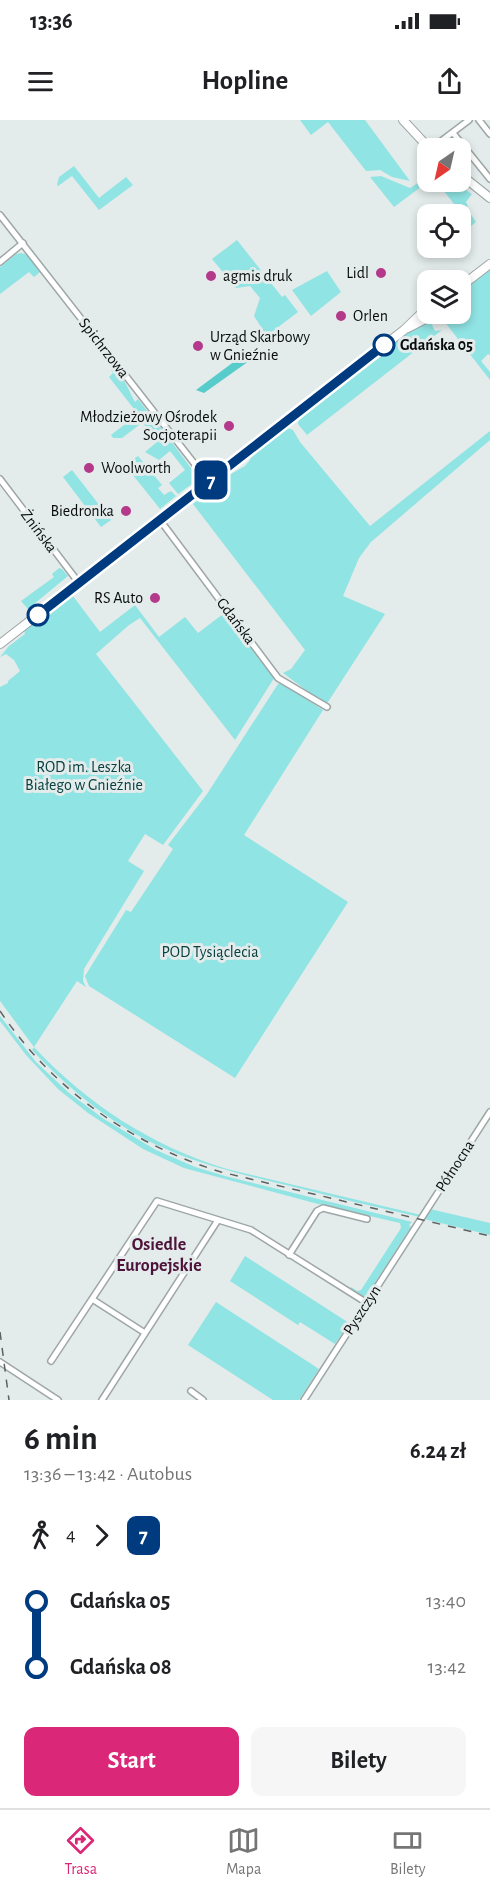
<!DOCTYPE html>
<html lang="pl">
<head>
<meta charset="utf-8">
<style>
  body { margin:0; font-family:"Alegreya Sans",sans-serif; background:#f6f6f6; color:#202124; height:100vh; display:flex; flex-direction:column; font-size:22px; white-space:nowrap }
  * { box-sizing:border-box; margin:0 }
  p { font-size:20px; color:#757577 }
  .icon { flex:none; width:33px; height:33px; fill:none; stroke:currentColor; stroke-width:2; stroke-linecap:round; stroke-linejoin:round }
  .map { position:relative; height:1280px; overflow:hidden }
  .details { display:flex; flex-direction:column; background:#fff; flex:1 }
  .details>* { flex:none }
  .badge { padding:0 12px; border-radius:9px; font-size:21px; line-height:39px }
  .needle { width:39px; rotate:214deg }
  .buttons { position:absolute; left:417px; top:18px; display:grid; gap:12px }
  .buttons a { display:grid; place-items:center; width:54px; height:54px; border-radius:12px; background:#fff; box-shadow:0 3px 9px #0003; font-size:30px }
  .map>.badge { position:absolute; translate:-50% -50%; box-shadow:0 0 0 3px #fff }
  .legs { display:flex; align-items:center; gap:9px; height:66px; padding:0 24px; font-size:20px }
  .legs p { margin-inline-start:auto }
  .head { display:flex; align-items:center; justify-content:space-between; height:102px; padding:0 24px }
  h1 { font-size:33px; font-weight:700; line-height:45px }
  .button { display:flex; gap:12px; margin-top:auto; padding:12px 24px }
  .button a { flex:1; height:69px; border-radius:12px; background:#db2777; color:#fff; font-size:24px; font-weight:700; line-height:69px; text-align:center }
  .button a+a { background:#f6f6f6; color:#202124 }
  ul { padding:0 24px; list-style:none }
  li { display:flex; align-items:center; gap:21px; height:66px; font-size:22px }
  li i { display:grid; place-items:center; width:9px; height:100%; margin:0 8px; background:currentColor }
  li i::after { content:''; width:15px; height:15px; margin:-8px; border:4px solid; border-radius:50%; background:#fff }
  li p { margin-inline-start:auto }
  li:first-child i { background:linear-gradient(#0000 50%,currentColor 0) }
  li:last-child i { background:linear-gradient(currentColor 50%,#0000 0) }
  .status { display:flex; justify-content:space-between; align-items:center; height:42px; padding:0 30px; background:#fff; direction:ltr }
  .status svg { height:16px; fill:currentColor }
  header { display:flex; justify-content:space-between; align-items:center; height:78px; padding:0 24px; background:#fff; font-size:27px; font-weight:700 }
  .menu { display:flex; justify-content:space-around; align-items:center; height:84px; border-top:2px solid #e0e0e0; background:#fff; font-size:16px; color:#757577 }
  .menu a { display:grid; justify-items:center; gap:3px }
  .menu .selected { color:#db2777 }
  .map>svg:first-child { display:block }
  .green { fill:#90e4e3 }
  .forest { fill:#58cccb }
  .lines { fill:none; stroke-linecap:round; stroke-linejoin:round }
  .street-casing { stroke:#9ea6a6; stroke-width:8 }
  .secondary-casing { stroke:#9ea6a6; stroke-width:10 }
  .street { stroke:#fff; stroke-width:5 }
  .secondary { stroke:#fff; stroke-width:8 }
  .rail { stroke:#5d6161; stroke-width:1.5; stroke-dasharray:8 8; stroke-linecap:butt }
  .line-1-casing { stroke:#fff; stroke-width:14 }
  .line-1 { stroke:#003b80; stroke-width:9 }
  .poi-dot { fill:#b4398a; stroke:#e3ebeb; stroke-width:2 }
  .stop-1-dot { fill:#fff; stroke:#003b80; stroke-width:3 }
  .labels { text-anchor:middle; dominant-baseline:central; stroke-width:6; stroke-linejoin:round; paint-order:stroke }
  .poi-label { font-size:16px; fill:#0a0c0c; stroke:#e3ebeb; text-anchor:end }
  .stop-label { font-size:16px; font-weight:bold; fill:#0a0c0c; stroke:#e3ebeb; text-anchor:start }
  .street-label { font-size:16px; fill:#0a0c0c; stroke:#e3ebeb }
  .park-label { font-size:16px; fill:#094040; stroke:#e3ebeb }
  .neighbourhood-label { font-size:18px; font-weight:bold; fill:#4e133a; stroke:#e3ebeb }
</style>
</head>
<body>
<div class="status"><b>13:36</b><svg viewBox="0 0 49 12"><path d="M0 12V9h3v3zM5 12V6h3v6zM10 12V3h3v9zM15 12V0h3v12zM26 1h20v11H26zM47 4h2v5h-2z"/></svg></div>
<header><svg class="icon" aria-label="menu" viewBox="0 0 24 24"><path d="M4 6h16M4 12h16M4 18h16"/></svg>Hopline<svg class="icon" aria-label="share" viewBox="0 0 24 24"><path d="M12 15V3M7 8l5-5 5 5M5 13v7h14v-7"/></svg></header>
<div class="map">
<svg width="490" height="1280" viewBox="0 0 490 1280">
  <rect width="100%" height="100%" fill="#e3ebeb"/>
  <path class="green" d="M300,0H365L410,61L392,57L380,50L366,51L328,2L311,15Z
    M74,46L99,78L126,57L133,65L99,90L72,56L58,66L57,65L59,57Z
    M381,56L410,68L421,61L426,63L394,87L370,57Z
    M437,62H453L472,74L466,82L468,86L466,87L476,102L471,106Z
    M237,120L282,177L285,175L298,192L256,224L264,218L263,210L254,196L260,178L250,166L236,168L212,139Z
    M21,133L28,135L40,152L34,157L29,152L0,174V147L16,134Z
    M490,148V235L488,234L481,241L490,252V260L444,201L446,199L444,194H460L461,172Z
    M327,151L341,172L311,196L292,170Z
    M426,203H431L435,211L442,210L307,315L298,304L299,296L401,216Z
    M113,248C124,256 129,271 135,282L138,279L151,296L122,318H113L111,315L138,294L109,257L113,253L111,250Z
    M153,297L199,359L178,374L169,363L185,350L170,331L159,340L145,332L157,322L144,304Z
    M285,307L293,310L300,322L370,406L490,311V320L371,422L359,438L343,476L385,494L326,585L283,553L291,549L305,530L193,384L231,354L245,346L250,340L253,332Z
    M138,336L162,365L158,368L164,375L171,371L176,376L160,389L125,345Z
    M72,350L111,400L101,407L63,357Z
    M59,448L62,449L68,456L28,489L21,481L54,457L52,454Z
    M72,472L73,476L100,512L135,485L159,517L185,497L198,513L227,491L276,555L235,620L140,498L129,505L96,534L203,671L163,725L145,714L128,741L144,751L84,849L83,861L86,867L77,861L34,927C88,985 152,1026 227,1049L421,1095L420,1097C375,1087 330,1076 286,1065C235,1053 185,1041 139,1016C98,993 64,964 32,930L34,927L0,881V567L8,563V561L20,551L14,540L6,534L0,537L9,526L25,514L24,510Z
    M282,563L323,590L244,715L348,782L235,958L89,866L85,856L126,790L131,792L173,729L168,725L207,674L278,564Z
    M0,896L36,942L69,973L104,999L156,1030L195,1047L225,1056L412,1102L409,1105L411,1107L366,1177L363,1178L350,1170L351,1167L357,1171L361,1170L401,1108L400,1103L318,1084L184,1048L143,1029L88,993L58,969L26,935L0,901Z
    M430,1089L490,1103V1115L424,1099Z
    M245,1136L349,1203L335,1224L300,1202L298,1205L230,1161Z
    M216,1182L319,1249L299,1280H273L188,1225Z"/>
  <path class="forest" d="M243,235L249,241L204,273L196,270Z"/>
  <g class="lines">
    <defs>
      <path id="street" d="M479,0L490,14
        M453,13L490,59
        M432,28L469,0
        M0,95L208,361
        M0,142L23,123
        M0,359L79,463
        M160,400L278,558L327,587
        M289,1135L317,1091L323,1088L367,1099
        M92,1179L145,1213
        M51,1241L157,1081L251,1110L367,1183
        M0,1242L58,1280
        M191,1271L203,1280
        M102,1280L218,1100
        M304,1280L490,992"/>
      <path id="secondary" d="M403,0L429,28
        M460,54L490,78
        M460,167L490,144
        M408,208L435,194
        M0,524L404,210L428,187"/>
    </defs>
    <use href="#street" class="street-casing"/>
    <use href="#secondary" class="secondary-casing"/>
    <use href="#street" class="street"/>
    <use href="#secondary" class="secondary"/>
    <path class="rail" d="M0,891C53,970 131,1024 221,1052L490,1116
      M0,1212L9,1280"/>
  </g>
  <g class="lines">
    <defs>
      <path id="line-1" d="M38,495L384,225"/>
    </defs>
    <use href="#line-1" class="line-1-casing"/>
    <use href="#line-1" class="line-1"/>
  </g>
  <g class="poi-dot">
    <circle cx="381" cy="153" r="6"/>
    <circle cx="211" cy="156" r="6"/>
    <circle cx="341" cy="196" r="6"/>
    <circle cx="198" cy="226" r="6"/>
    <circle cx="229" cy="306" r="6"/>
    <circle cx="89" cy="348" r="6"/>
    <circle cx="126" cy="391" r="6"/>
    <circle cx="155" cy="478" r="6"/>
  </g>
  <g class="stop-1-dot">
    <circle cx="384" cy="225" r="10"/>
    <circle cx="38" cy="495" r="10"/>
  </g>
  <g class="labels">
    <g class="poi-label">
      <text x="369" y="153">Lidl</text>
      <text x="223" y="156" text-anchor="start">agmis druk</text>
      <text x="353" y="196" text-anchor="start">Orlen</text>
      <text x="210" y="217" text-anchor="start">Urząd Skarbowy<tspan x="210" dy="18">w Gnieźnie</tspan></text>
      <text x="217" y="297">Młodzieżowy Ośrodek<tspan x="217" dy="18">Socjoterapii</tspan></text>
      <text x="101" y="348" text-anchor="start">Woolworth</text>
      <text x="114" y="391">Biedronka</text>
      <text x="143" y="478">RS Auto</text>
    </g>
    <g class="stop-label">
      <text x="400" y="225">Gdańska 05</text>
    </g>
    <g class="street-label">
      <text transform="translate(104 228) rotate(52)">Spichrzowa</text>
      <text transform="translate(39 411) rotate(53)">Żnińska</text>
      <text transform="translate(236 501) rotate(53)">Gdańska</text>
      <text transform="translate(455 1046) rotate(-57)">Północna</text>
      <text transform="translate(362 1190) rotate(-57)">Pyszczyn</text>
    </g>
    <g class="park-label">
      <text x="84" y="647">ROD im. Leszka<tspan x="84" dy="18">Białego w Gnieźnie</tspan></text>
      <text x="210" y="832">POD Tysiąclecia</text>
    </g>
    <g class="neighbourhood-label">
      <text x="159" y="1125">Osiedle<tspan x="159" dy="21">Europejskie</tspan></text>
    </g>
  </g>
</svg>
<div class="buttons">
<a><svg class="needle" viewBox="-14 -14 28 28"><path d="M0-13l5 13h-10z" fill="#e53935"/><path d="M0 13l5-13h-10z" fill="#757577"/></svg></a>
<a><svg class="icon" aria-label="locate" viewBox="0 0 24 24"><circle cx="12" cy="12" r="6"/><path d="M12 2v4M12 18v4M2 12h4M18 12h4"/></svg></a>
<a><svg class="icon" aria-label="layers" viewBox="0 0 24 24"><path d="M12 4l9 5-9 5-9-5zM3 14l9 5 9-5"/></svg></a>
</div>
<b class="badge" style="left:211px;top:360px;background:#003b80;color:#fff">7</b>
</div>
<section class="details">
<div class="head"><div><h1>6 min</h1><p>13:36 – 13:42 · Autobus</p></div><b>6.24 zł</b></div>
<div class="legs"><svg class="icon" aria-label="walk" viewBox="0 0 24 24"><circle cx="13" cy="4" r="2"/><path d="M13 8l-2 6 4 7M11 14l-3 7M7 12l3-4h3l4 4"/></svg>4<svg class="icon" aria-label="forward" viewBox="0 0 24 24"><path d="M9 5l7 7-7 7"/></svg><b class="badge" style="background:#003b80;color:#fff">7</b></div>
<ul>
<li><i style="color:#003b80"></i><b>Gdańska 05</b><p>13:40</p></li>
<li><i style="color:#003b80"></i><b>Gdańska 08</b><p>13:42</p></li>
</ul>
<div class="button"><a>Start</a><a>Bilety</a></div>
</section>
<nav class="menu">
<a class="selected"><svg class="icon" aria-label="directions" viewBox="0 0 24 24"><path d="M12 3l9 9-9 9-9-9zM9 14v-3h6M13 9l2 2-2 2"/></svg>Trasa</a>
<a><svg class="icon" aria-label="map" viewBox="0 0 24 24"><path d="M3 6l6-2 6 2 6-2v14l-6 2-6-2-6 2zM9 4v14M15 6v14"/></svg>Mapa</a>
<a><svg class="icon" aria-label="tickets" viewBox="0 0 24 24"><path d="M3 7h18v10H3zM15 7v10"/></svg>Bilety</a>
</nav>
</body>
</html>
